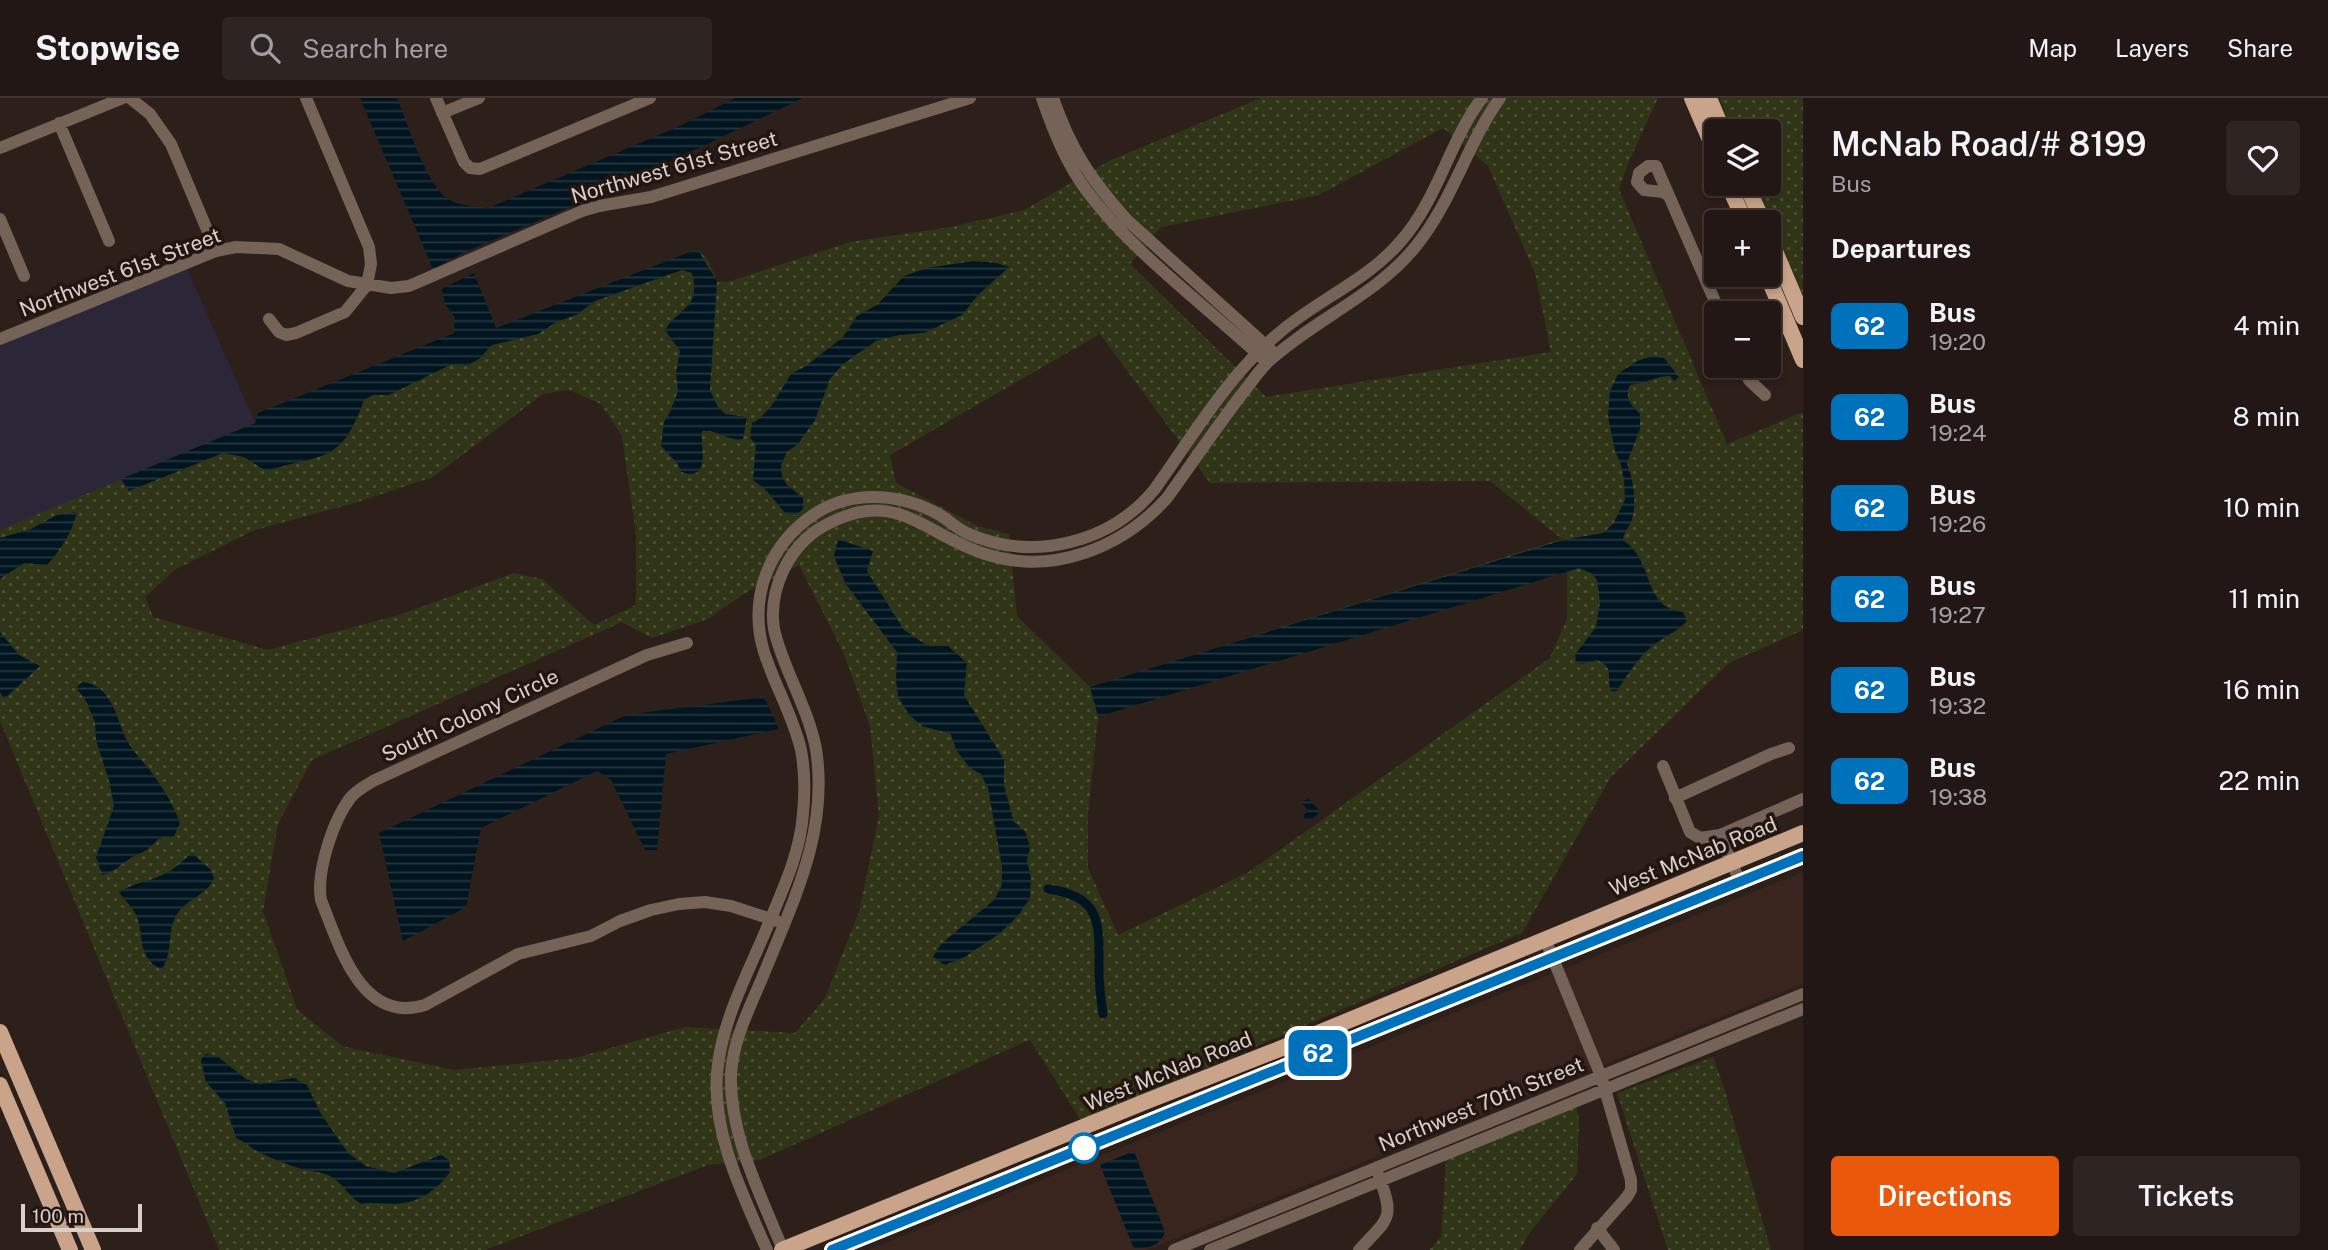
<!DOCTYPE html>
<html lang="en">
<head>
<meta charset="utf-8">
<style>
  body { margin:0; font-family:"Public Sans",sans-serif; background:#2e2422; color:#f1f3f6; height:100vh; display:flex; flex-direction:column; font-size:26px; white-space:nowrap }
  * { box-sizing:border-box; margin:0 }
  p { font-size:23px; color:#a29fa0 }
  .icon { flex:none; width:38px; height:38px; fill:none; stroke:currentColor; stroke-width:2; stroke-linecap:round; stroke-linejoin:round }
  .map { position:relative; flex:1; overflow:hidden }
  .drawer { display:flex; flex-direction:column; background:#221714; width:525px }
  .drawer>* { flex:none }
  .badge { padding:0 14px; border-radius:10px; font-size:24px; line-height:46px }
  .controls { position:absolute; left:1704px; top:21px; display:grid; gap:14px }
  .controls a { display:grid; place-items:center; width:77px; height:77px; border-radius:7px; background:#221714; box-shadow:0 4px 10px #0003,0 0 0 2px #3f3634; font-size:35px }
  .scale { position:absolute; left:21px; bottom:18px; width:121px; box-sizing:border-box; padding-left:7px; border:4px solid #d9cfcb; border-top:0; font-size:19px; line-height:24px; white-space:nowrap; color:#d9cfcb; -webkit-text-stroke:5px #231611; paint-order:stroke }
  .map>.badge { position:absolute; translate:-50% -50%; box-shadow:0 0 0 4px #fff }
  h2 { padding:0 28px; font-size:26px; line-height:63px }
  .round { display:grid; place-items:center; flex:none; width:74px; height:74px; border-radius:7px; background:#2e2422 }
  .overview { display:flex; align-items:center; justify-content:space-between; height:119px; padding:0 28px }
  h1 { font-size:33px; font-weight:600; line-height:52px }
  .cta { display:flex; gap:14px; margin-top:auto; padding:14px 28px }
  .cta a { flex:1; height:80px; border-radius:7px; background:#ea580c; color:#fff; font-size:28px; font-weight:600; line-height:80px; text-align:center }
  .cta a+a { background:#2e2422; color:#f1f3f6 }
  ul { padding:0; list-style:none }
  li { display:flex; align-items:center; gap:21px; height:91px; padding:0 28px }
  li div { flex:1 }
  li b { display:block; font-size:26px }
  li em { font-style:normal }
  li .badge { min-width:77px; font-weight:700; text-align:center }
  header { display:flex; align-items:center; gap:42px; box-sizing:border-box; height:98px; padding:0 35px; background:#221714; border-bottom:2px solid #3f3634 }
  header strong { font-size:33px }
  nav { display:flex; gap:38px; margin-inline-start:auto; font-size:24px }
  .search { width:490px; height:63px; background:#2e2422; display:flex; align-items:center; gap:18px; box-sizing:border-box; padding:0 24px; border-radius:7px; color:#a29fa0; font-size:26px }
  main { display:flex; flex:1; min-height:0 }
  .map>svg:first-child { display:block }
  .built { fill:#3a251e }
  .industrial { fill:#2b2738 }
  .grass { fill:url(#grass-dots); fill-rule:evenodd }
  .water { fill:url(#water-rules) }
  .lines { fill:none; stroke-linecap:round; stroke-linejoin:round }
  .canal { stroke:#001520; stroke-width:9 }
  .minor { stroke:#756357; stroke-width:12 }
  .major { stroke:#c9a38a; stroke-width:16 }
  .line-casing { stroke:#fff; stroke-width:16 }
  .line { stroke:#0072bc; stroke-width:10 }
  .stop-dot { fill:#fff; stroke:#0072bc; stroke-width:3.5 }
  .labels { text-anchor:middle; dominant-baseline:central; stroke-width:7; stroke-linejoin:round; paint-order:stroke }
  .street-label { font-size:21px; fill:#d9cfcb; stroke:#231611 }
</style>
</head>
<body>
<header>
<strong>Stopwise</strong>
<div class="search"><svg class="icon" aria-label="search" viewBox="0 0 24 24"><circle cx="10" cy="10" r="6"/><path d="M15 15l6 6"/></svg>Search here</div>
<nav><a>Map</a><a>Layers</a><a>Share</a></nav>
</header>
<main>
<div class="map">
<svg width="1803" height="1152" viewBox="0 0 1803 1152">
  <defs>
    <pattern id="grass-dots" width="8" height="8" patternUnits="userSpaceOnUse" patternTransform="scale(1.75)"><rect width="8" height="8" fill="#303518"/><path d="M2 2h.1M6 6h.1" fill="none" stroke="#4d5138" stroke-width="1.8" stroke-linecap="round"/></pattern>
    <pattern id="water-rules" width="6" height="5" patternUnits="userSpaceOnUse" patternTransform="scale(1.75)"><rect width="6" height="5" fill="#001520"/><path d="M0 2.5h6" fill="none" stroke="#25363f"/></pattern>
  </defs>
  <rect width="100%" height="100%" fill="#2d1f1a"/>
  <path class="built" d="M1803,774V886L1146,1152H868Z"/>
  <path class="industrial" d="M185,166L255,325L0,432V242Z"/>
  <path class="grass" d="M1261,0H1658L1629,63L1619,91L1727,346L1803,314V532L1729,565L1611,679L1522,835L1081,1023L1030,942L760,1062L708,1067L485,1152H219L0,623V432L255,325L258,315L454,235L496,230L697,151L708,162L717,183L727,184L850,144L951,129L1024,112L1111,62ZM1443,30L1488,68L1535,175L1551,254L1266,299L1130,166L1161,129L1319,97ZM1100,236L1210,385L1490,383L1562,441L1090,589L1017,518L1009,436L977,428L896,385L890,357ZM569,292L601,306L622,338L636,437V507L594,527L542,481L514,475L402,516L268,552L153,519L145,499L176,471L255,432L355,405L433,379L543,296ZM799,467L844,556L870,628L879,718L859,814L825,900L795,935L685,929L575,960L454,972L342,948L297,911L263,813L278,726L312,662L622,524L652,540L708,521L745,495ZM1567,473V521L1550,560L1247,775L1118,837L1088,770V715L1098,619Z
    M1719,0H1803V197L1755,86H1769V33H1733Z
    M1713,959L1724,990L1771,1152H1668L1617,995Z
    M1576,1008L1579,1021L1577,1076L1528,1137L1520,1152H1429L1441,1139L1446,1062Z"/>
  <path class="water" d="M360,0H397C408,26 424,81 445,99C457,108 474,108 488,110L682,27L735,0H803L630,83L465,154L433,171Z
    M697,151L717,183L710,292L718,309L725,316L747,319L743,341C728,344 717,331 702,333C700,350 712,384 681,374L678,366L661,348L664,324L670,314L678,293L676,275L680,253L665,232C679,209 701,212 692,175L682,172L595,203L576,217L556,224L538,236L492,247L479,261L466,268L452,266L389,297H373L364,302C341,367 323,355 266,373L244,359L223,355L129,393L121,381L255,325L258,315L454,235L455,220L445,206L442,191L474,175L496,230Z
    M974,163L996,165L1009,169L978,197L962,217L924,235L899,237L876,243L842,267L830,281L815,322L798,346L787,354L781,367L782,378L787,387L803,400V411L796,417L786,416L765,391L753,382L756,346L750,340L752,325L759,321L772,307L791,276L806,268L843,239L857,218L877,207L904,178L927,170Z
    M1653,258L1664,260L1679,279L1674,283L1670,278C1656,278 1644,286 1630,287C1624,300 1631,307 1640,316V331L1627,365C1633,381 1637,404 1632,421C1630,429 1624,433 1623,442C1627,445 1632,449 1635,453C1652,476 1648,511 1683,514L1687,523C1676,535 1663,539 1651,549C1637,561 1627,578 1617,593H1611C1606,578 1615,570 1597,562L1582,566L1576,563L1575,557L1596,529L1600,504L1597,482L1591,475L1579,470L1098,619L1090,589L1563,442L1603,435L1613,426L1625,402L1624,382L1621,367L1615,353L1608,319L1610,293L1618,276L1637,263Z
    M77,414C72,435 61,451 47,467L24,465L0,481V440L31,431L57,417Z
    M838,441L873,453L867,473L904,532L928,548H948L967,565L964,597L1004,662V688L1014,724L1025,733L1030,749L1027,762L1031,781L1030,800L1018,818L999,836L965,859L945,867L933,859L941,846L994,802L1002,787V769L988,690L981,676L970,670L956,652L951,636L922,628L909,617L898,599L896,582L897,554L845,485L834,458Z
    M0,534L19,557L40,568L4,601L0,594Z
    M82,584C94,586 101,589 108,600C119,615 120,634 131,649C136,656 142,663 148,670C161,686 173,706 180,725L174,738L158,741C148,753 144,753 131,760C118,768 118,772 102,777L96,759L114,708L110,686L96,642L95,624L85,601L76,590Z
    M764,599L779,631L666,656L657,752H645L611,682L597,673L481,730L466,809L403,843L379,735L626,617Z
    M1308,700L1320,714L1308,724L1303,718L1308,713L1302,705Z
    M192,755L211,772L214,781C206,797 187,801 177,816C167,833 173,855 162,871C136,861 145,837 136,817C133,809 124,802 119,794C132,786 146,784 160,778C173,773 181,764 192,755Z
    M205,956L217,958L246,981L259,986L294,980L307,987L321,1016L348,1055L366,1068L394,1075L441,1057L449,1062L450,1074C436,1093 419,1105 394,1106C382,1106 372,1104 361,1106C348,1098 342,1083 328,1077C318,1073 305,1073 295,1069C284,1065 270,1060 259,1054C250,1050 246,1044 236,1040L225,1005L206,984L201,962Z
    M1134,1053L1165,1134C1160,1149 1148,1150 1134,1151L1100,1067Z"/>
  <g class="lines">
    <path class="canal" d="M1048,791C1103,798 1099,827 1099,872C1099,887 1101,902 1103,916"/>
    <path class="minor" d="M130,0L150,16L171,46L216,153
      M436,0L464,64L470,70L480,71L650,0
      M1042,0C1053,32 1066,65 1086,92C1132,154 1205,207 1262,260
      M1053,0C1071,52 1091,82 1127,122L1271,252
      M442,15L479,0
      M59,25L109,143
      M0,50L123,0
      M1668,97L1663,94L1644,92L1637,84L1639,75L1648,68H1656L1720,215
      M0,121L24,178
      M269,221L279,234L286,237L296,235L345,214L367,187L371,166L369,149L306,0
      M0,241L216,153L236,149L279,151L348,183L391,190L409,188L582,113L599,108L651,99L970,0
      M1743,268L1749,282L1765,297
      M687,545L647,557L373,683C365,688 357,692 351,699C333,722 316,774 321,802C339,847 361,927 425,907L518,856L591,838L620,823L651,812L679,806L705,804L731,808L777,823
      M1663,668L1690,734L1700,740L1720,737L1803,701
      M1675,700L1771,656L1789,650
      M1720,737L1740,784
      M1545,841L1601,978L1631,1082V1092L1627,1099L1580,1152
      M1597,1130L1614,1152
      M767,1152C743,1097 712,1036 717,975C721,925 747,877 766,832C781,795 800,757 803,716C805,695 805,673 801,652C793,618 775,588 764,554C748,501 768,448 813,417C851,391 901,395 940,417C950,423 958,432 969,436C1033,464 1110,445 1154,392C1192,339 1228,277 1279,235C1318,201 1367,183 1401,143C1438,101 1449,44 1482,0
      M783,1152C761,1097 729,1037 731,976C733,942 750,909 763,878C793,803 829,734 816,651C811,625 799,599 789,575C783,560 777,546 774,531C768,492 789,447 824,428C896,388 923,436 985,456C1052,478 1122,450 1167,400C1192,365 1216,330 1242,296C1251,285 1259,272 1269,263C1315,221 1377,197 1416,148C1452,104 1467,46 1500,0
      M1174,1152L1803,896
      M1210,1152L1803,911
      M1359,1152C1389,1119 1395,1122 1379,1078"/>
    <path class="major" d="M1692,0L1717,58
      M1709,0L1723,33
      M1728,86L1745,124
      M1746,86L1763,124
      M1769,139L1803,219
      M1767,177L1803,262
      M0,934L93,1152
      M0,987L70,1152
      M782,1152L1147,1003L1277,952L1803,735
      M832,1152L1803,758"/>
  </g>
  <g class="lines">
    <defs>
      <path id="line" d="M832,1152L1803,758"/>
    </defs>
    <use href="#line" class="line-casing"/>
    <use href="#line" class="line"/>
  </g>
  <circle class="stop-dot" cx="1084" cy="1050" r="14"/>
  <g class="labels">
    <g class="street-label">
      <text transform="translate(674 69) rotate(-16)">Northwest 61st Street</text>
      <text transform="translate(120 174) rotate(-21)">Northwest 61st Street</text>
      <text transform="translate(470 617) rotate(-25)">South Colony Circle</text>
      <text transform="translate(1693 758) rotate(-22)">West McNab Road</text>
      <text transform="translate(1168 973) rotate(-22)">West McNab Road</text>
      <text transform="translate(1481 1006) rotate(-22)">Northwest 70th Street</text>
    </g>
  </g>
</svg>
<div class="controls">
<a><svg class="icon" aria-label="layers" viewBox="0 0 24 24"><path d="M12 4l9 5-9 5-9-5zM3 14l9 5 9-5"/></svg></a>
<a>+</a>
<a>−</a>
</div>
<div class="scale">100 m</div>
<b class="badge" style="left:1318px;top:955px;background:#0072bc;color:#fff">62</b>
</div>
<section class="drawer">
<div class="overview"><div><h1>McNab Road/# 8199</h1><p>Bus</p></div><a class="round"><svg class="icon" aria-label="heart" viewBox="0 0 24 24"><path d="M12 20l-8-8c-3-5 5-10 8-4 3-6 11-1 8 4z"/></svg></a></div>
<h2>Departures</h2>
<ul>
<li><span class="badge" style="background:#0072bc;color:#fff">62</span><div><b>Bus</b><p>19:20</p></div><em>4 min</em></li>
<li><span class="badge" style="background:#0072bc;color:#fff">62</span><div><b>Bus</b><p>19:24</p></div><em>8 min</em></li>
<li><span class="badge" style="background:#0072bc;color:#fff">62</span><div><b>Bus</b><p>19:26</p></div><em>10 min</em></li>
<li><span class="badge" style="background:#0072bc;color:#fff">62</span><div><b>Bus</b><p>19:27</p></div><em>11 min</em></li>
<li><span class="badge" style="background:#0072bc;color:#fff">62</span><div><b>Bus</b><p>19:32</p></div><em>16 min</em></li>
<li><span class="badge" style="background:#0072bc;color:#fff">62</span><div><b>Bus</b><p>19:38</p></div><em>22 min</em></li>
</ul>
<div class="cta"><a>Directions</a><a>Tickets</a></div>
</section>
</main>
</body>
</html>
